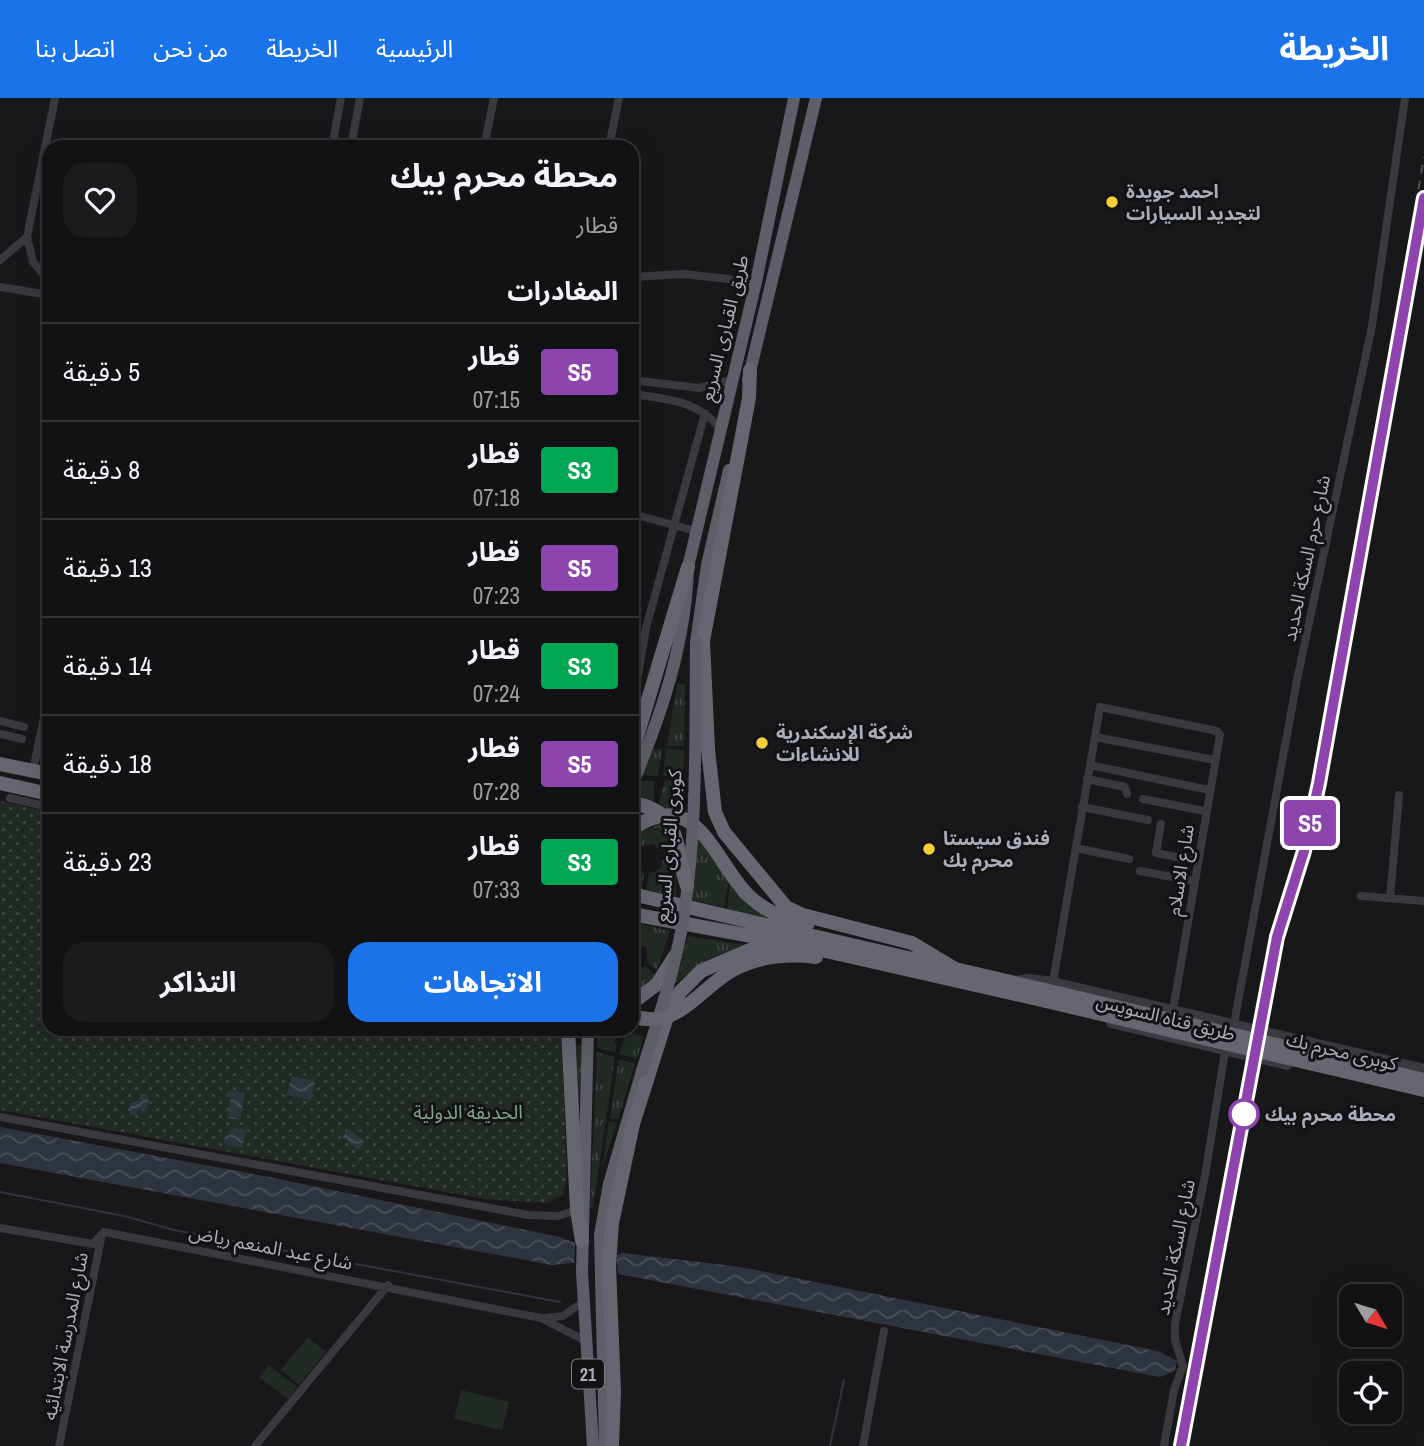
<!DOCTYPE html>
<html lang="ar">
<head>
<meta charset="utf-8">
<style>
  body { margin:0; font-family:"Archivo Narrow","Noto Sans Arabic",sans-serif; background:#1b1b1d; color:#f1f3f6; direction:rtl; height:100vh; display:flex; flex-direction:column; font-size:26px; white-space:nowrap }
  * { box-sizing:border-box; margin:0 }
  p { font-size:23px; color:#9c9ea0 }
  .icon { flex:none; width:38px; height:38px; fill:none; stroke:currentColor; stroke-width:2; stroke-linecap:round; stroke-linejoin:round }
  .map { position:relative; flex:1; overflow:hidden; direction:ltr }
  .sheet { position:absolute; left:42px; top:42px; width:597px; height:896px; display:flex; flex-direction:column; background:#121214; border-radius:21px; box-shadow:0 7px 28px #0002,0 0 0 2px #313234; direction:rtl }
  .sheet>* { flex:none }
  .badge { padding:0 14px; border-radius:5px; font-size:24px; line-height:46px }
  .needle { width:46px; rotate:128deg }
  .fabs { position:absolute; left:1339px; top:1186px; display:grid; gap:14px }
  .fabs a { display:grid; place-items:center; width:63px; height:63px; border-radius:14px; background:#121214; box-shadow:0 7px 28px #0002,0 0 0 2px #313234; font-size:35px }
  .map>.badge { position:absolute; translate:-50% -50%; box-shadow:0 0 0 4px #fff }
  h2 { padding:0 21px; font-size:26px; line-height:63px }
  .round { display:grid; place-items:center; flex:none; width:74px; height:74px; border-radius:21px; background:#1b1b1d }
  .headline { display:flex; align-items:center; justify-content:space-between; height:119px; padding:0 21px }
  h1 { font-size:33px; font-weight:700; line-height:52px }
  .cta { display:flex; gap:14px; margin-top:auto; padding:14px 21px }
  .cta a { flex:1; height:80px; border-radius:21px; background:#1a73e8; color:#fff; font-size:28px; font-weight:700; line-height:80px; text-align:center }
  .cta a+a { background:#1b1b1d; color:#f1f3f6 }
  ul { padding:0; list-style:none }
  li { display:flex; align-items:center; gap:21px; height:98px; padding:0 21px; border-top:2px solid #313234 }
  li div { flex:1 }
  li b { display:block; font-size:26px }
  li em { font-style:normal }
  li .badge { min-width:77px; font-weight:700; text-align:center }
  header { display:flex; align-items:center; gap:42px; box-sizing:border-box; height:98px; padding:0 35px; background:#1a73e8; color:#fff }
  header strong { font-size:33px }
  nav { display:flex; gap:38px; margin-inline-start:auto; font-size:24px }
  .map>svg:first-child { display:block }
  .grass { fill:url(#grass-tufts) }
  .park { fill:url(#park-dots) }
  .pitch { fill:#222a24 }
  .water { fill:url(#water-waves) }
  .lines { fill:none; stroke-linecap:round; stroke-linejoin:round }
  .stream { stroke:#2e343e; stroke-width:2 }
  .minor { stroke:#39393f; stroke-width:8 }
  .tertiary { stroke:#39393f; stroke-width:10 }
  .trunk { stroke:#5d5e67; stroke-width:12 }
  .motorway { stroke:#656670; stroke-width:14 }
  .rail { stroke:#505158; stroke-width:2; stroke-dasharray:9 7; stroke-linecap:butt }
  .trunk-bridge { stroke:#5d5e67; stroke-width:12 }
  .motorway-bridge { stroke:#656670; stroke-width:14 }
  .line-casing { stroke:#fff; stroke-width:16 }
  .line { stroke:#8e44ad; stroke-width:10 }
  .poi-dot { fill:#f2cf38; stroke:#131315; stroke-width:2.5 }
  .stop-dot { fill:#fff; stroke:#8e44ad; stroke-width:3.5 }
  .labels { text-anchor:middle; dominant-baseline:central; stroke-width:6; stroke-linejoin:round; paint-order:stroke }
  .shield { fill:#131315; stroke:#7d7f88; stroke-width:2 }
  .shield-label { font-size:18px; font-weight:bold; fill:#aaadba }
  .poi-label { font-size:19px; font-weight:bold; fill:#aaadba; stroke:#131315; text-anchor:start }
  .street-label { font-size:19px; fill:#aaadba; stroke:#131315 }
  .park-label { font-size:19px; fill:#81a589; stroke:#131315 }
  .stop-label { font-size:19px; font-weight:bold; fill:#aaadba; stroke:#131315; text-anchor:start }
</style>
</head>
<body>
<header>
<strong>الخريطة</strong>
<nav><a>الرئيسية</a><a>الخريطة</a><a>من نحن</a><a>اتصل بنا</a></nav>
</header>
<div class="map">
<svg width="1424" height="1348" viewBox="0 0 1424 1348">
  <defs>
    <pattern id="grass-tufts" width="24" height="20" patternUnits="userSpaceOnUse" patternTransform="scale(1.75)"><rect width="24" height="20" fill="#222a24"/><path d="M3 7l-1-3M5 7V3M7 7l1-3M15 17l-1-3M17 17v-4M19 17l1-3" fill="none" stroke="#3f4642"/></pattern>
    <pattern id="park-dots" width="8" height="8" patternUnits="userSpaceOnUse" patternTransform="scale(1.75)"><rect width="8" height="8" fill="#222a24"/><path d="M2 2h.1M6 6h.1" fill="none" stroke="#3f4642" stroke-width="1.8" stroke-linecap="round"/></pattern>
    <pattern id="water-waves" width="16" height="10" patternUnits="userSpaceOnUse" patternTransform="scale(1.75)"><rect width="16" height="10" fill="#2e343e"/><path d="M0 5q4-4 8 0t8 0" fill="none" stroke="#4a4f58"/></pattern>
  </defs>
  <rect width="100%" height="100%" fill="#18181a"/>
  <path class="grass" d="M677,586H685L684,648H667Z
    M650,651H662L658,678L640,677Z
    M666,651L684,652L683,678H663Z
    M665,682L683,683V717L658,708Z
    M638,683H654V705L632,698Z
    M663,725L674,748L662,753L653,746L639,749L632,744V737Z
    M699,738L729,783L724,809L691,802L694,741Z
    M632,748L636,752L635,766L644,775L642,791L632,789Z
    M675,753L676,798L646,792L649,776L660,771L664,757Z
    M730,785L774,821L773,824L727,811Z
    M641,826L670,833L657,872L648,865L646,849L638,844Z
    M688,838L745,847L709,861L675,885Z
    M646,868L655,877L632,898V873Z
    M598,931L618,932L614,945L617,947L615,954L597,950Z
    M623,934L644,938L637,961L619,956L625,938Z
    M576,947H582L579,1008Z
    M597,954L615,959L593,1109L590,1110Z
    M619,961L635,966L618,1021L610,1020Z
    M609,1023L617,1025L602,1071Z"/>
  <path class="park" d="M0,703L49,714V931H561L567,1083L562,1097L547,1105L484,1101L0,1012Z"/>
  <path class="pitch" d="M308,1239L326,1254L299,1287L281,1272Z
    M269,1267L297,1289L288,1301L259,1279Z
    M461,1292L509,1304L502,1332L454,1321Z"/>
  <path class="water" d="M291,978L315,983L311,1002L287,997Z
    M228,992L245,995L240,1022L227,1020L231,999L227,998Z
    M140,996L149,998L147,1012L139,1011L135,1017L130,1016V1005L138,1004Z
    M0,1029L269,1079L560,1139L575,1145L574,1165L552,1167L0,1065Z
    M232,1029L246,1032L242,1050L224,1046L225,1038L229,1037Z
    M349,1031L365,1044L358,1052L342,1039Z
    M623,1155L741,1169L1158,1253L1177,1263L1175,1273L1160,1279L618,1176L616,1157Z"/>
  <g class="lines">
    <path class="stream" d="M0,1094L124,1118L174,1132L560,1204
      M830,1348L844,1282"/>
    <path class="minor" d="M332,49L341,0
      M351,49L360,0
      M484,49L494,0
      M609,49L619,0
      M0,162L27,139
      M632,179L683,176L756,184
      M49,182L33,164L27,139L55,0
      M0,189L49,197
      M632,282L699,290L731,282
      M632,296C664,301 700,302 720,331
      M632,416L696,433
      M632,613L646,530L705,315
      M0,623L24,629
      M0,636L22,641
      M1095,639L1215,662
      M38,648L49,651
      M1090,667L1209,692
      M33,673L49,595
      M1087,681L1125,689L1127,696
      M10,700L49,709
      M1143,701L1205,713
      M1082,709L1148,722
      M1161,726L1156,755L1197,763
      M1076,750L1129,761
      M1140,773L1193,783
      M1361,798L1424,803
      M1390,800L1399,697
      M1053,884L1100,609L1217,633L1220,637L1173,912
      M1234,926L1298,577L1372,228L1405,0
      M0,1019L528,1117L558,1118L577,1112
      M0,1130L93,1146L104,1134L541,1220L586,1243
      M545,1220L563,1218L583,1204
      M59,1348L101,1141
      M255,1348L388,1187
      M863,1348L884,1233
      M1164,1348L1174,1292L1183,1268L1175,1242V1226L1205,1078L1225,953"/>
    <path class="tertiary" d="M1015,883L1029,881L1053,884L1424,971
      M1111,925L1287,967"/>
    <path class="trunk" d="M748,282L816,0
      M696,544L707,467L729,372
      M632,687C661,618 686,545 688,469L756,184L794,0
      M588,931L582,1174L593,1348
      M605,1348L600,1137L609,1086L642,973"/>
    <path class="motorway" d="M750,272L749,300L703,543L708,651L715,714L724,734L786,809L803,817L912,845L955,871
      M632,655L688,469
      M0,666L49,676
      M0,685L49,696
      M632,731C697,685 715,766 749,798C766,814 785,821 807,827
      M632,796L1049,893
      M632,816L795,846L1046,903
      M632,905L657,886L675,858
      M568,931L577,1112L582,1143
      M612,1348L614,1294L609,1168L612,1125L633,1026L666,922L680,894L701,873L750,852L795,846"/>
    <path class="rail" d="M1179,1348L1274,828L1310,712L1424,59"/>
    <path class="trunk-bridge" d="M642,973C656,927 672,881 681,834C698,739 695,640 696,544"/>
    <path class="motorway-bridge" d="M632,705C684,713 674,751 687,788
      M1049,893L1424,982
      M1046,903L1424,992
      M632,918C677,933 697,893 731,873C758,858 786,855 816,859"/>
  </g>
  <g class="lines">
    <defs>
      <path id="line" d="M1181,1348L1277,839L1304,753L1319,685L1424,100"/>
    </defs>
    <use href="#line" class="line-casing"/>
    <use href="#line" class="line"/>
  </g>
  <g class="poi-dot">
    <circle cx="1112" cy="104" r="7"/>
    <circle cx="762" cy="645" r="7"/>
    <circle cx="929" cy="751" r="7"/>
  </g>
  <circle class="stop-dot" cx="1244" cy="1016" r="14"/>
  <g class="labels">
    <rect class="shield" x="572" y="1261.5" width="32" height="29" rx="5"/>
    <g class="shield-label">
      <text x="588" y="1276">21</text>
    </g>
    <g class="poi-label">
      <text x="1126" y="93">احمد جويدة<tspan x="1126" dy="22">لتجديد السيارات</tspan></text>
      <text x="776" y="634">شركة الإسكندرية<tspan x="776" dy="22">للانشاءات</tspan></text>
      <text x="943" y="740">فندق سيستا<tspan x="943" dy="22">محرم بك</tspan></text>
    </g>
    <g class="street-label">
      <text transform="translate(724 230) rotate(-76)">طريق القبارى السريع</text>
      <text transform="translate(1306 460) rotate(-78)">شارع حرم السكة الحديد</text>
      <text transform="translate(668 748) rotate(-85)">كوبرى القبارى السريع</text>
      <text transform="translate(1180 772) rotate(-81)">شارع الاسلام</text>
      <text transform="translate(1166 919) rotate(14)">طريق قناه السويس</text>
      <text transform="translate(1342 953) rotate(13)">كوبرى محرم بك</text>
      <text transform="translate(271 1149) rotate(11)">شارع عبد المنعم رياض</text>
      <text transform="translate(1175 1149) rotate(-79)">شارع السكة الحديد</text>
      <text transform="translate(65 1238) rotate(-79)">شارع المدرسة الابتدائيه</text>
    </g>
    <g class="park-label">
      <text x="468" y="1014">الحديقة الدولية</text>
    </g>
    <g class="stop-label">
      <text x="1265" y="1016">محطة محرم بيك</text>
    </g>
  </g>
</svg>
<div class="fabs">
<a><svg class="needle" viewBox="-14 -14 28 28"><path d="M0-13l5 13h-10z" fill="#e53935"/><path d="M0 13l5-13h-10z" fill="#9c9ea0"/></svg></a>
<a><svg class="icon" aria-label="locate" viewBox="0 0 24 24"><circle cx="12" cy="12" r="6"/><path d="M12 2v4M12 18v4M2 12h4M18 12h4"/></svg></a>
</div>
<b class="badge" style="left:1310px;top:725px;background:#8e44ad;color:#fff">S5</b>
<section class="sheet">
<div class="headline"><div><h1>محطة محرم بيك</h1><p>قطار</p></div><a class="round"><svg class="icon" aria-label="heart" viewBox="0 0 24 24"><path d="M12 20l-8-8c-3-5 5-10 8-4 3-6 11-1 8 4z"/></svg></a></div>
<h2>المغادرات</h2>
<ul>
<li><span class="badge" style="background:#8e44ad;color:#fff">S5</span><div><b>قطار</b><p>07:15</p></div><em>5 دقيقة</em></li>
<li><span class="badge" style="background:#00a651;color:#fff">S3</span><div><b>قطار</b><p>07:18</p></div><em>8 دقيقة</em></li>
<li><span class="badge" style="background:#8e44ad;color:#fff">S5</span><div><b>قطار</b><p>07:23</p></div><em>13 دقيقة</em></li>
<li><span class="badge" style="background:#00a651;color:#fff">S3</span><div><b>قطار</b><p>07:24</p></div><em>14 دقيقة</em></li>
<li><span class="badge" style="background:#8e44ad;color:#fff">S5</span><div><b>قطار</b><p>07:28</p></div><em>18 دقيقة</em></li>
<li><span class="badge" style="background:#00a651;color:#fff">S3</span><div><b>قطار</b><p>07:33</p></div><em>23 دقيقة</em></li>
</ul>
<div class="cta"><a>الاتجاهات</a><a>التذاكر</a></div>
</section>
</div>
</body>
</html>
